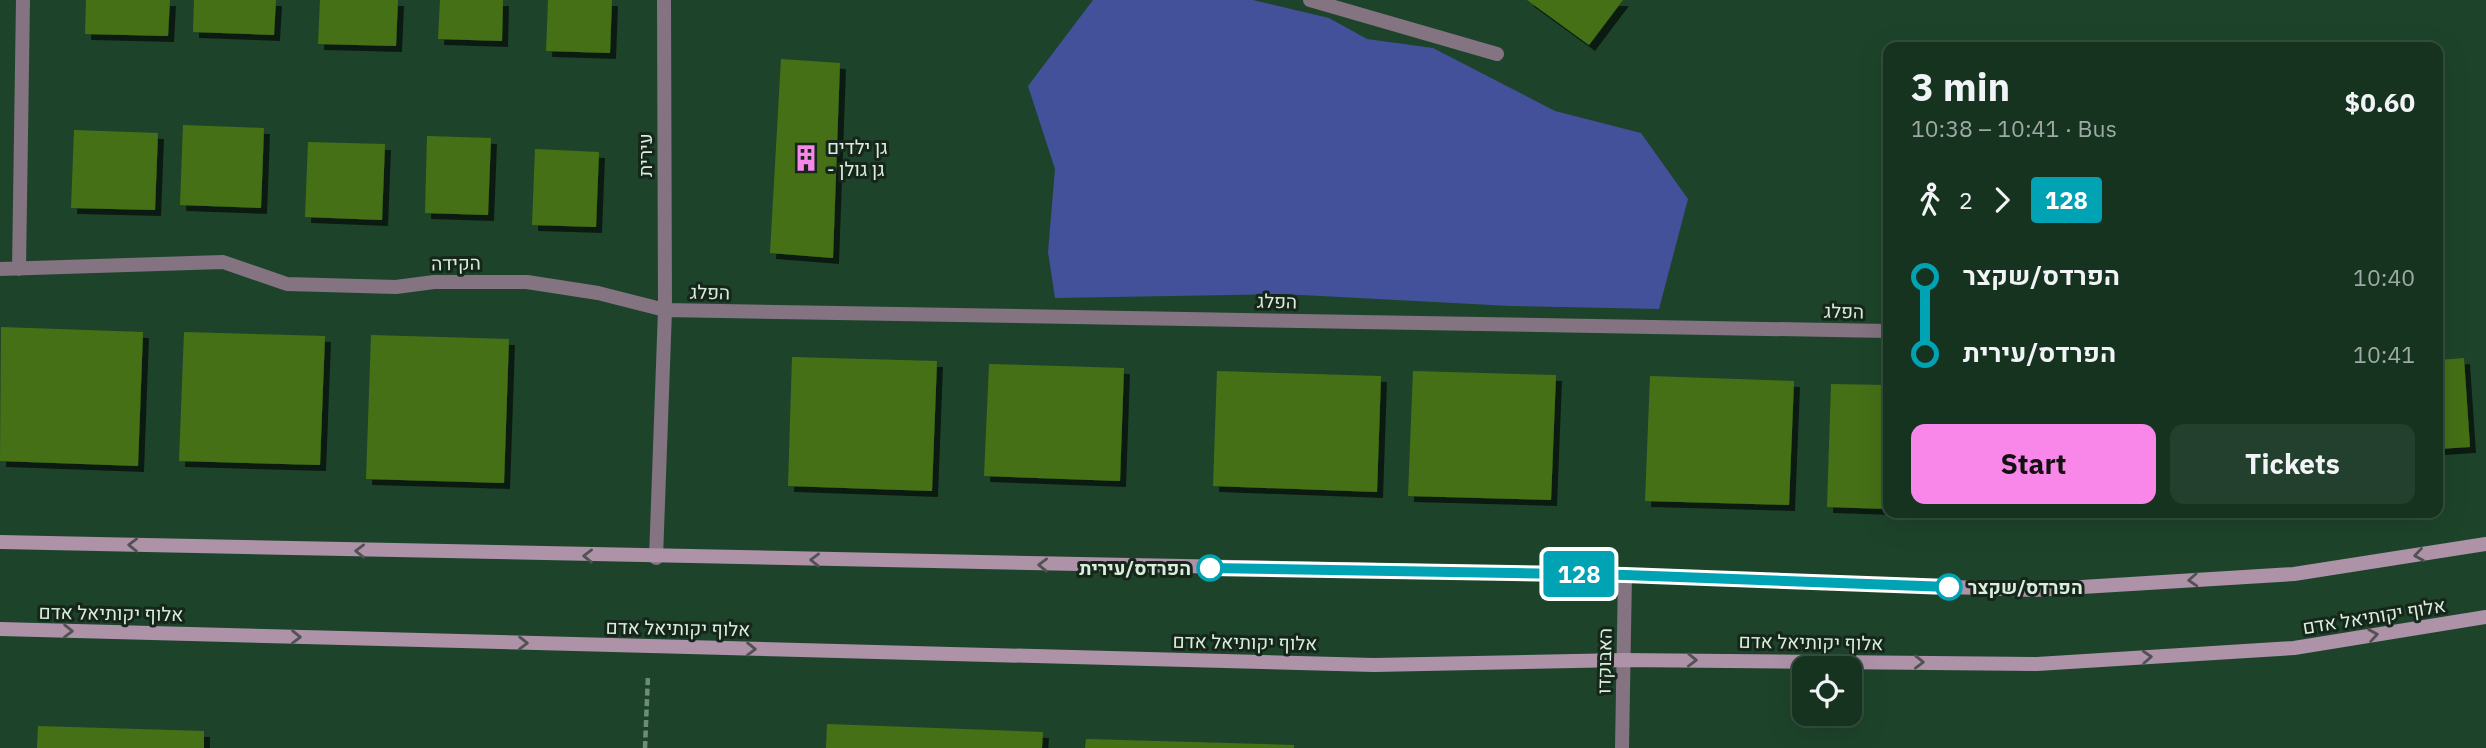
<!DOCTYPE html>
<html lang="en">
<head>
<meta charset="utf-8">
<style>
  body { margin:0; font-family:"IBM Plex Sans",Heebo,sans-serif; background:#233f2d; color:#f1f3f6; height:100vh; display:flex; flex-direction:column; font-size:26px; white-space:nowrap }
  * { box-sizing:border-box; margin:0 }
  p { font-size:23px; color:#9eaaa5 }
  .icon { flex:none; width:38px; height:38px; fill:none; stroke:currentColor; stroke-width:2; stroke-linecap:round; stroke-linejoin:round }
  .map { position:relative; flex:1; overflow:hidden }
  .side { position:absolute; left:1883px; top:42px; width:560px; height:476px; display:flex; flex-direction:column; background:#163320; border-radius:14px; box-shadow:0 7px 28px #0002,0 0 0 2px #354e3e }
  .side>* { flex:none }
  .badge { padding:0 14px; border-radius:5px; font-size:24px; line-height:46px }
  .fabs { position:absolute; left:1792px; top:656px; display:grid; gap:14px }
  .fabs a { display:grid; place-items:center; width:70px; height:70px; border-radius:14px; background:#163320; box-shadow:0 7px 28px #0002,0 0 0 2px #354e3e; font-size:35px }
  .map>.badge { position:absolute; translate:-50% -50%; box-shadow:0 0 0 4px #fff }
  .legs { display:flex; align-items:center; gap:10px; height:77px; padding:0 28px; font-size:23px }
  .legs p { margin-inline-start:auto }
  .summary { display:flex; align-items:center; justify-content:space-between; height:119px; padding:0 28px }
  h1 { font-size:38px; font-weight:800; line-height:52px }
  .button { display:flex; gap:14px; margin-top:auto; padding:14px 28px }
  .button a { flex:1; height:80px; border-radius:14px; background:#f987e9; color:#111; font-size:28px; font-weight:800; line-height:80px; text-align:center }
  .button a+a { background:#233f2d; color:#f1f3f6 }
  ul { padding:0 28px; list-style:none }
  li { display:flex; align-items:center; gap:24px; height:77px; font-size:26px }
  li i { display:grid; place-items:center; width:10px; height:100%; margin:0 9px; background:currentColor }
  li i::after { content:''; width:18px; height:18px; margin:-9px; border:5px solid; border-radius:50%; background:#163320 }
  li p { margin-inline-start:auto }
  li:first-child i { background:linear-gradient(#0000 50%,currentColor 0) }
  li:last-child i { background:linear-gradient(currentColor 50%,#0000 0) }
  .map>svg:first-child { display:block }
  .green { fill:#42519a }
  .building { fill:#457017; filter:url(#shadow) }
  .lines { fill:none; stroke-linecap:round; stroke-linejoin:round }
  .path { stroke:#6e8d77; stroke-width:4.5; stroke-dasharray:7 3.5; stroke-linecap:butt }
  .street { stroke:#847381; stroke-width:14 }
  .secondary { stroke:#ad92a8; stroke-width:14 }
  .oneway { stroke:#525153 }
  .line-1-casing { stroke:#fff; stroke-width:16 }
  .line-1 { stroke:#00a3b4; stroke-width:10 }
  .stop-1-dot { fill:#fff; stroke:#00a3b4; stroke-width:3.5 }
  .labels { text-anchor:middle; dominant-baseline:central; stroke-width:6; stroke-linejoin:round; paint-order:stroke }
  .poi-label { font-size:19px; fill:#d9eedd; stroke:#16261a; text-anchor:start }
  .street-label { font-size:19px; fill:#d9eedd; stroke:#16261a }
  .stop-label { font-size:19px; font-weight:bold; fill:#d9eedd; stroke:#16261a; text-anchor:end }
</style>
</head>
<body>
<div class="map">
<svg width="2486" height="748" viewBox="0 0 2486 748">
  <defs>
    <filter id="shadow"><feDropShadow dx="6" dy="6" stdDeviation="0" flood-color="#0009"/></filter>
  </defs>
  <rect width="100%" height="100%" fill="#1d442a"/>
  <path class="green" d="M1093,0H1253L1329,18L1367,39L1433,48L1555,111L1641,133L1688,199L1659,309L1510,306L1283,294L1055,298L1048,252L1055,169L1028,86Z"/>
  <path class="building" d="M86,0H170L168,36L85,34Z
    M194,0H276L274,35L193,32Z
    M320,0H398L396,46L318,44Z
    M440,0H503L502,41L438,39Z
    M548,0H612L610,53L546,51Z
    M1527,0H1623L1589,45Z
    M781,59L840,63L833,258L770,253Z
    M183,125L264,128L261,208L180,205Z
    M74,130L158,133L155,210L71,208Z
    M427,136L491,138L488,215L425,213Z
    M308,142L385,144L382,220L305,217Z
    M535,149L599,152L596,227L532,225Z
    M1,327L143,332L138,466L0,461Z
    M184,332L325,336L320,465L179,461Z
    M371,335L509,339L504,483L366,479Z
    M792,357L937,361L932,491L788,486Z
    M2464,358L2470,447L2438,449V360Z
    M989,364L1124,368L1120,481L984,476Z
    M1217,371L1381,376L1377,492L1213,486Z
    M1413,371L1556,375L1551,500L1408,496Z
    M1650,376L1794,381L1789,505L1645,501Z
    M1831,384L1888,385V509L1827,507Z
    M827,724L1043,732L1042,748H826Z
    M38,726L204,731V748H37Z
    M1086,739L1294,745V748H1085Z"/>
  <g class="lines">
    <path class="path" d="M645,748L648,675"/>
    <path class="street" d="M664,0L665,310L1888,331
      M1310,0L1497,54
      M0,269L223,262L287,284L396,287L434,282H527L598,293L665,310L656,558
      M19,269L23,0
      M1622,748L1625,575"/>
    <path class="secondary" d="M0,542L1625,575L2033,590L2294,574L2486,544
      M0,629L1374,665L1624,660L2037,664L2294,648L2486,617"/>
  </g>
  <defs><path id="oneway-chevron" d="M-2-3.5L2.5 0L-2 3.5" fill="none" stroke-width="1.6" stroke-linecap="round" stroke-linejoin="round" transform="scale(1.75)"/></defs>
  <g class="oneway">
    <use href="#oneway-chevron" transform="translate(133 545) rotate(-179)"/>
    <use href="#oneway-chevron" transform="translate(360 551) rotate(-179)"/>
    <use href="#oneway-chevron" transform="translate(2419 555) rotate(171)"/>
    <use href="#oneway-chevron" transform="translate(588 556) rotate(-179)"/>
    <use href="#oneway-chevron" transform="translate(815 560) rotate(-179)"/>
    <use href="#oneway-chevron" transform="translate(1043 565) rotate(-179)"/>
    <use href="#oneway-chevron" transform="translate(2193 580) rotate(177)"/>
    <use href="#oneway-chevron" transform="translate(68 631) rotate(1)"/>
    <use href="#oneway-chevron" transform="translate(2373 635) rotate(-9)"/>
    <use href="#oneway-chevron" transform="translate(296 637) rotate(1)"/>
    <use href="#oneway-chevron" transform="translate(523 643) rotate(1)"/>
    <use href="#oneway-chevron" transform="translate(751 649) rotate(1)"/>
    <use href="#oneway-chevron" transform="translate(2147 657) rotate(-3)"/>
    <use href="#oneway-chevron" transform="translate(1692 660) rotate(1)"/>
    <use href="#oneway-chevron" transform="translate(1919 662) rotate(1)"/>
  </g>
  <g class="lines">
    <defs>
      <path id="line-1" d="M1210,568L1625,575L1949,587"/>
    </defs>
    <use href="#line-1" class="line-1-casing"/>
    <use href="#line-1" class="line-1"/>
  </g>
  <defs>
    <symbol id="building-bare" viewBox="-9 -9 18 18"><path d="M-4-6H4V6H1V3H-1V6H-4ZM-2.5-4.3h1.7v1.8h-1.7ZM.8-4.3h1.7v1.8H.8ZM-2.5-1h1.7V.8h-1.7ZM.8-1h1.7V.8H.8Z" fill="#f987e9" stroke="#16261a" stroke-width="2.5" paint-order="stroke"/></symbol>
  </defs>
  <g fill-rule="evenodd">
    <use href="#building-bare" x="787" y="139" width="38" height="38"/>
  </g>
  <g class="stop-1-dot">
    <circle cx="1210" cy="568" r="12"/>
    <circle cx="1949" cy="587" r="12"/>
  </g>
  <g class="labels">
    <g class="poi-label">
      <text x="827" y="147">גן ילדים<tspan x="827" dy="22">- גן גולן</tspan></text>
    </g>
    <g class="street-label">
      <text transform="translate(645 155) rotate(-90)">עירית</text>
      <text transform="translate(456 263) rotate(-1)">הקידה</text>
      <text transform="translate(710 292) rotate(1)">הפלג</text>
      <text transform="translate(1277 301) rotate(1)">הפלג</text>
      <text transform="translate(1844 311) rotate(1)">הפלג</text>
      <text transform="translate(111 613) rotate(1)">אלוף יקותיאל אדם</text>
      <text transform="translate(2374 616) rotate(-9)">אלוף יקותיאל אדם</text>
      <text transform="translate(678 628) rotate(1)">אלוף יקותיאל אדם</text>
      <text transform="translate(1245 642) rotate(1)">אלוף יקותיאל אדם</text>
      <text transform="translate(1811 642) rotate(1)">אלוף יקותיאל אדם</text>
      <text transform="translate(1604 661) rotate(-89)">האבוקדו</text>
    </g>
    <g class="stop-label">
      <text x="1191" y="568">הפרדס/עירית</text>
      <text x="1968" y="587" text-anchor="start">הפרדס/שקצר</text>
    </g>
  </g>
</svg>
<div class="fabs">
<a><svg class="icon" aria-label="locate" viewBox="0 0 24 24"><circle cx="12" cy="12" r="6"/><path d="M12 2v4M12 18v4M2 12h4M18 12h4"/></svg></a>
</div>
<b class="badge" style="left:1579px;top:574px;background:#00a3b4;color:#fff">128</b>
<section class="side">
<div class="summary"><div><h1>3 min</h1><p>10:38 – 10:41 · Bus</p></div><b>$0.60</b></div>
<div class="legs"><svg class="icon" aria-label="walk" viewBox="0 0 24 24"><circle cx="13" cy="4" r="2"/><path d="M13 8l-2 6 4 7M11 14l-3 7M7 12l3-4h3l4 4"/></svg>2<svg class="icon" aria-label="forward" viewBox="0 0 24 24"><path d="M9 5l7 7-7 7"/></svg><b class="badge" style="background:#00a3b4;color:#fff">128</b></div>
<ul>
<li><i style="color:#00a3b4"></i><b>הפרדס/שקצר</b><p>10:40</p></li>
<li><i style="color:#00a3b4"></i><b>הפרדס/עירית</b><p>10:41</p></li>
</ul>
<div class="button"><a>Start</a><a>Tickets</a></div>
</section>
</div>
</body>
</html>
